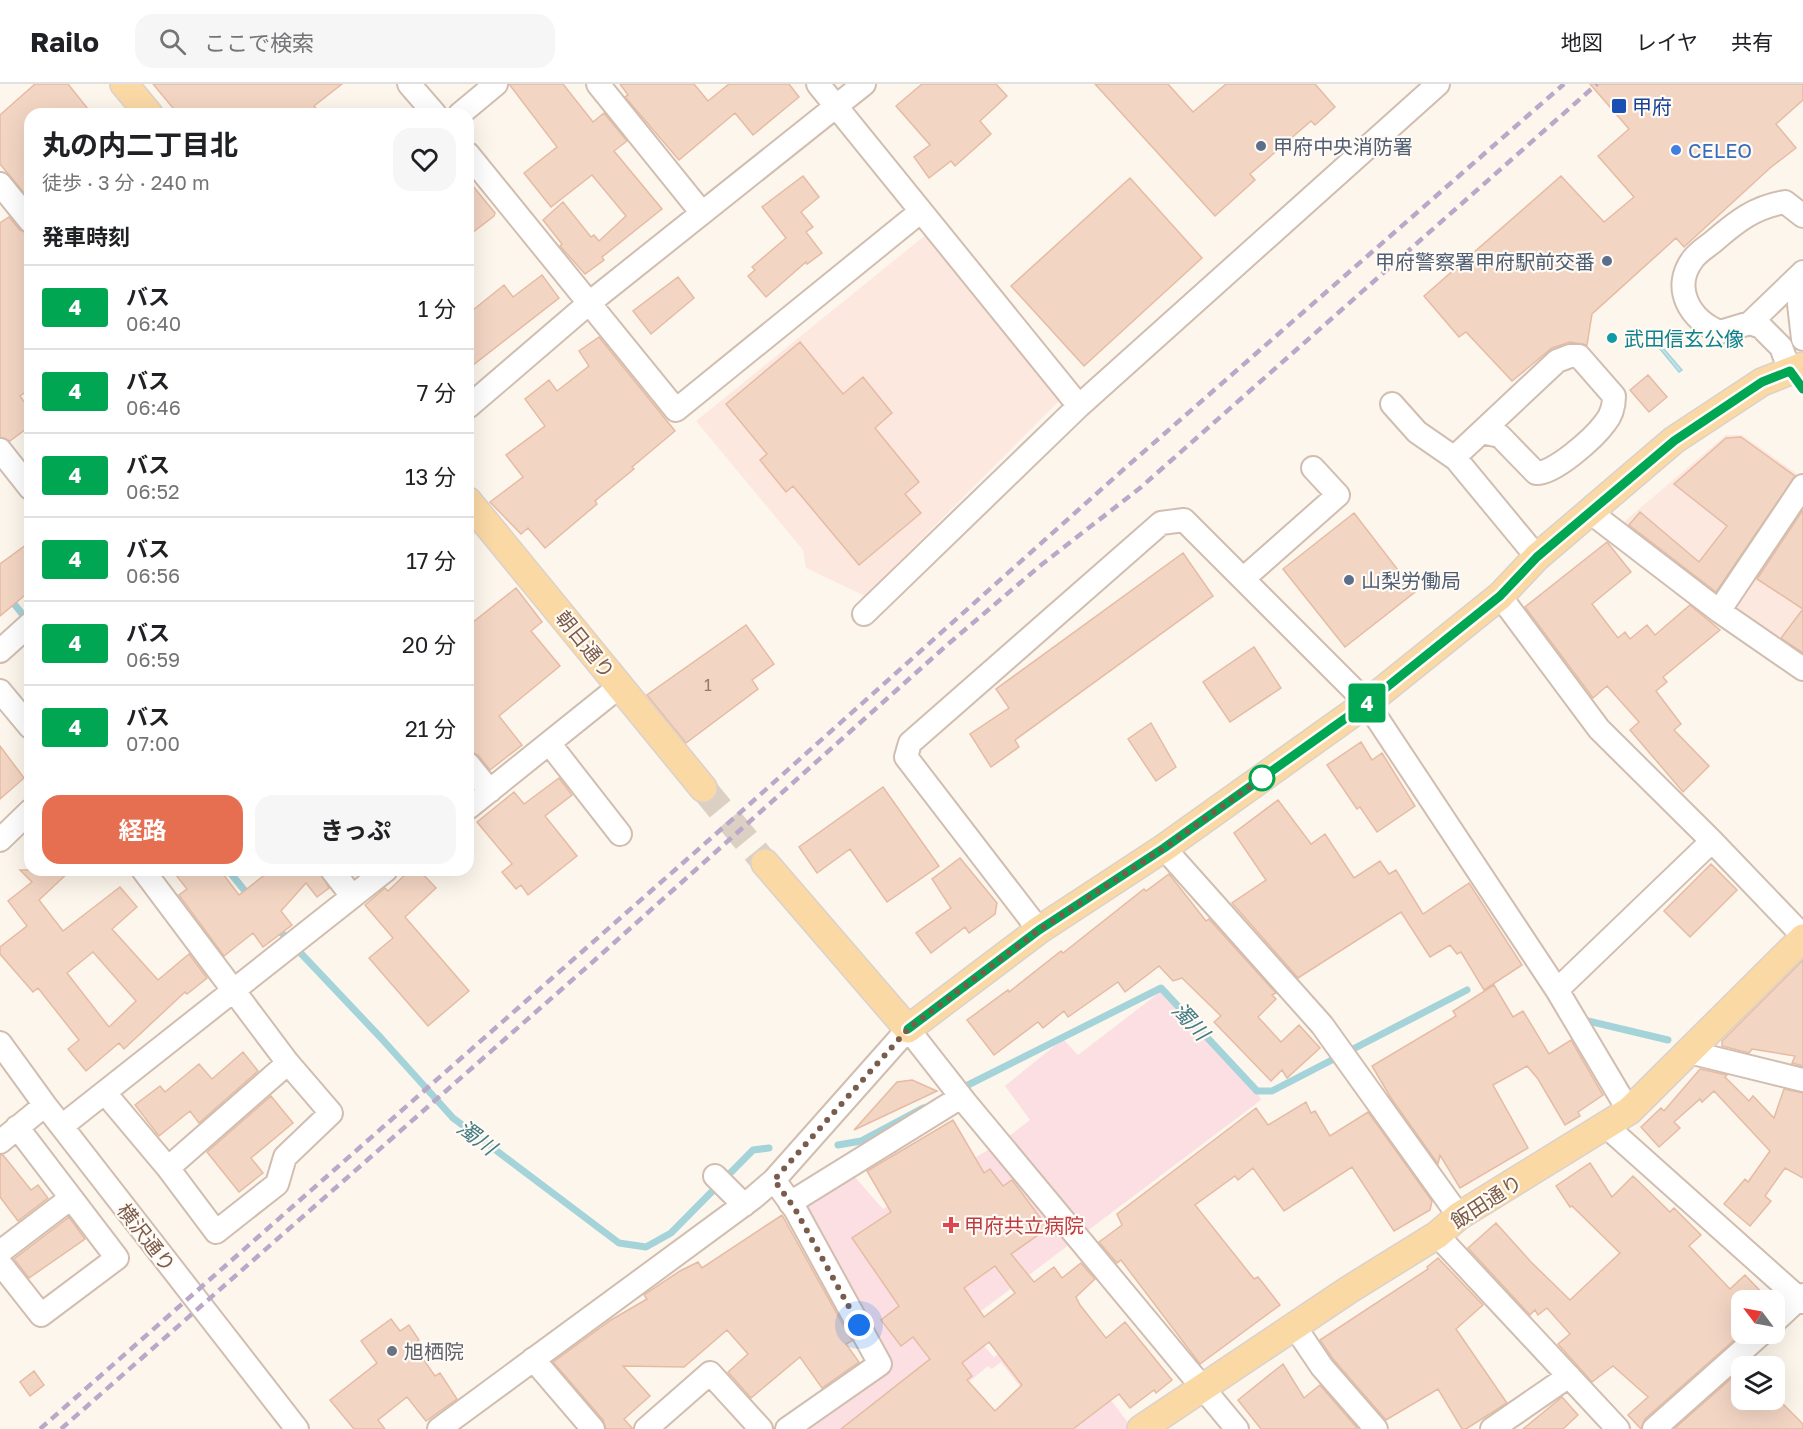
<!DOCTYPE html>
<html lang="ja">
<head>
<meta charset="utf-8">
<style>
  body { margin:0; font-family:"Golos Text","Noto Sans JP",sans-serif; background:#f6f6f6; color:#202124; height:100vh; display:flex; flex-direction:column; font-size:22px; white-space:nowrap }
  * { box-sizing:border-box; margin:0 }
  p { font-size:20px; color:#757577 }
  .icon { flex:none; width:33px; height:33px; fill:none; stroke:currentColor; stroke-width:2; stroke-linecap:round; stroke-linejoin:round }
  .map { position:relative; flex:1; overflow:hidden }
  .side { position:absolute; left:24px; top:24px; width:450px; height:768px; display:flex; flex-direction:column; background:#fff; border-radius:18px; box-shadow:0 6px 24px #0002 }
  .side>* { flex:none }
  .badge { padding:0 12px; border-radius:4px; font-size:21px; line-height:39px }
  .needle { width:39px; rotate:302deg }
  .buttons { position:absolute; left:1731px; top:1206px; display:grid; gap:12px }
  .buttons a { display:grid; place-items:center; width:54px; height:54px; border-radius:12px; background:#fff; box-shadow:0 6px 24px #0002; font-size:30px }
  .you { position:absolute; width:30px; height:30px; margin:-15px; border:4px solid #fff; border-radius:50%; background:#1a73e8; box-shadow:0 0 0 9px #1a73e833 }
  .map>.badge { position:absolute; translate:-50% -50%; box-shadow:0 0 0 3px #fff }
  h2 { padding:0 18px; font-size:22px; line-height:54px }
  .round { display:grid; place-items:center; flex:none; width:63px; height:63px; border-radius:18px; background:#f6f6f6 }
  .head { display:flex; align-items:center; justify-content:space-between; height:102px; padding:0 18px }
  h1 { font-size:28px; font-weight:700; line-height:45px }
  .cta { display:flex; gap:12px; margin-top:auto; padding:12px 18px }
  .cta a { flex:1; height:69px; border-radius:18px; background:#e76f51; color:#fff; font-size:24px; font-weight:700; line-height:69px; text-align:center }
  .cta a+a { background:#f6f6f6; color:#202124 }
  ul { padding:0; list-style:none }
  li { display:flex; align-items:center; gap:18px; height:84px; padding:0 18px; border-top:2px solid #e0e0e0 }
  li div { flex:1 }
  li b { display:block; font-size:22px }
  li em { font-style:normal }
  li .badge { min-width:66px; font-weight:700; text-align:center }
  header { display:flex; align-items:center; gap:36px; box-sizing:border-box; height:84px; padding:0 30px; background:#fff; border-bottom:2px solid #e0e0e0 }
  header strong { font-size:28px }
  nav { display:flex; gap:33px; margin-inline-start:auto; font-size:21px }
  .search { width:420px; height:54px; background:#f6f6f6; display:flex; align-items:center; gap:15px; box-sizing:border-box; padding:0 21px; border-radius:18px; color:#757577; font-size:22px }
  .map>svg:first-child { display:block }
  .commercial { fill:#fde8e0 }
  .medical { fill:#fbdfe3 }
  .water { fill:#bfe3e8; stroke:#a5d3da; stroke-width:1.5 }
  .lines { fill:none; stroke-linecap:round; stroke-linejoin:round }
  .stream { stroke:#a5d3da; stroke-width:7 }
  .building { fill:#f3d5c3; stroke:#e6bba3; stroke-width:1.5; fill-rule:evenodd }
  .major-tunnel { stroke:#dcd0c4; stroke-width:27; stroke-dasharray:27 14; stroke-linecap:butt }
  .minor-casing { stroke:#d1beb0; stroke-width:26 }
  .major-casing { stroke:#dad1cd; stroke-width:30 }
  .minor { stroke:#fff; stroke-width:22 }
  .major { stroke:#fbd9a5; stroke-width:27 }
  .rail { stroke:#b9a8c9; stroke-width:4.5; stroke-dasharray:9 6; stroke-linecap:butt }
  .line-casing { stroke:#fff; stroke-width:14 }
  .line { stroke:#00a651; stroke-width:9 }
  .walk { stroke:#7a5c4d; stroke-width:6; stroke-dasharray:0 10.8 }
  .transit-dot { fill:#1a4fb4; stroke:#fffaf3; stroke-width:2 }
  .service-dot { fill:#5c6f8a; stroke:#fffaf3; stroke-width:2 }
  .shop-dot { fill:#3f7fe0; stroke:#fffaf3; stroke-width:2 }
  .culture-dot { fill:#0f9aa8; stroke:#fffaf3; stroke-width:2 }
  .stop-dot { fill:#fff; stroke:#00a651; stroke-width:3 }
  .health-dot { fill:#e0444e; stroke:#fffaf3; stroke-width:2 }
  .worship-dot { fill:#6b7280; stroke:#fffaf3; stroke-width:2 }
  .labels { text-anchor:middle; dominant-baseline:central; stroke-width:4.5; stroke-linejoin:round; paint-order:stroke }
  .number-label { font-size:16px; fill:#987a6a }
  .transit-label { font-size:20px; fill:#164399; stroke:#fffaf3; text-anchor:start }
  .service-label { font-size:20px; fill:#4e5e75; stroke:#fffaf3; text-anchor:start }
  .shop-label { font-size:20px; fill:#366cbe; stroke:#fffaf3; text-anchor:start }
  .culture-label { font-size:20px; fill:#0d838f; stroke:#fffaf3; text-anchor:start }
  .street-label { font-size:20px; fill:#7a5c4d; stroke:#fffaf3 }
  .health-label { font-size:20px; fill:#be3a42; stroke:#fffaf3; text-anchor:start }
  .worship-label { font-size:20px; fill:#5b616d; stroke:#fffaf3; text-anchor:start }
  .water-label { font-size:21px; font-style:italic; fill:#437c86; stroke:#fffaf3 }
</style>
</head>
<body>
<header>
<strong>Railo</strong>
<div class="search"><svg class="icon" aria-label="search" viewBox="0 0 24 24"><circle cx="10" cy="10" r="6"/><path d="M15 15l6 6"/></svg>ここで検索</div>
<nav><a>地図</a><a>レイヤ</a><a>共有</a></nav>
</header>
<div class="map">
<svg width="1803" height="1345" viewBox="0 0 1803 1345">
  <rect width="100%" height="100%" fill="#fdf6ec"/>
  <path class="commercial" d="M928,149L1064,312L865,512L806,484L803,466L696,337Z
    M1726,351H1742L1803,394V574L1619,442Z"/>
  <path class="medical" d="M1160,908L1257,1007L1261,1016L964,1240L994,1273L1048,1234L1133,1345H1053L1001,1278L992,1285L988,1282L945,1318L965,1345H807L800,1336L880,1280L795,1125L853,1091L883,1125L999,1060L1030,1036L1005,1002L1063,955L1078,971Z"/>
  <path class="water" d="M1652,251L1682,286L1679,288L1650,253Z"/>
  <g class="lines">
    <path class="stream" d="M0,503L29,538
      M228,786L249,812
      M276,843L381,954L453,1034L619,1159L646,1163L671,1149L753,1066L769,1064
      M1580,935L1668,956
      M960,1005L1161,904L1257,1007H1272L1467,906
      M838,1061L861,1057L923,1024"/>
  </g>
  <path class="building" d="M35,0H68L92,30H30V116L0,80V31Z
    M153,0H342L314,22L321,30H178Z
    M509,0H563L593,38L604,29L627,57L614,67L662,125L602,173L604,176L585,190L560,162L562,160L543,136L563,118L591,153L594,151L599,157L626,132L592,91L551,123L524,89L557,63Z
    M620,0H694L708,17L729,0H789L799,13L753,51L735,29L679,76L625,13L628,11Z
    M922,0H996L1007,12L980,37L991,50L955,82L951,77L929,94L914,73L930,61L896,22Z
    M1095,0H1168L1193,28L1226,0H1315L1335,23L1315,41L1311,37L1250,90L1255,96L1215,132Z
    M1590,0H1803V16L1776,40L1796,64L1770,84L1684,163L1676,154L1592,230L1587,261L1570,258L1552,264L1512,297L1466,248L1459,253L1424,212L1561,92L1604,138L1634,113L1598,72L1629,45Z
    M803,92L819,113L801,128L813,143L806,148L822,169L807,180L806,178L766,213L748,192L755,186L752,183L786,154L762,123Z
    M1130,94L1202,174L1084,282L1011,202Z
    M468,96L495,129L494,132L468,152Z
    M9,133L20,146L30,150V305L20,312L30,326V342L10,357L0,353V139Z
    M542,191L559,214L468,285V230L504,201L513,213Z
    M678,193L694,214L651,250L633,227Z
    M599,253L675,347L632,383L634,385L595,417L597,420L545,464L528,444L521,450L490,418L523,393L506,371L545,342L525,315L549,296L557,307L589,282L579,267Z
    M800,258L843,310L863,293L892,329L875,344L919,398L905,410L921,429L859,481L793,402L786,408L760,376L767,370L726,320Z
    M1648,291L1667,313L1649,328L1630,306Z
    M1741,353L1795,392L1716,508L1629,441L1640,428L1699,478L1727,442L1674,400L1726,354Z
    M1803,426V569L1781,554L1803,525L1757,495Z
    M1354,429L1415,508L1345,563L1283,485Z
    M30,458V507L0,532V480Z
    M1607,458L1631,488L1592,520L1618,554L1625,548L1630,555L1647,541L1655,551L1690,521L1720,546L1663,593L1667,598L1656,607L1681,640L1674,646L1709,682L1683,708L1630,646L1639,638L1607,602L1593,614L1525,523Z
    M1183,469L1213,512L1015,656L1019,663L991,683L970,650L1009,624L996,605Z
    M516,504L542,538L531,547L560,582L499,632L522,661L490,686L478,671L468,667V542Z
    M746,541L774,580L752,596L758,605L686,659L647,611Z
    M1254,563L1281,604L1230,638L1203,598Z
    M1151,639L1176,683L1156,697L1128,655Z
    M1361,658L1372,676L1382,669L1415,722L1377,748L1360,723L1357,725L1327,681Z
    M0,662L24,694L0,715Z
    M559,694L572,711L545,732L577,772L528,811L521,801L516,805L502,788L512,780L477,738L514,708L524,720Z
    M883,703L939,782L887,818L850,765L817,789L799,763Z
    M1278,716L1311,760L1325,750L1354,794L1380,777L1389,790L1396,786L1423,830L1469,799L1522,881L1484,906L1461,868L1457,870L1450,861L1430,873L1401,828L1298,894L1232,819L1266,796L1234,749Z
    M960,774L997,819L995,830L969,849L965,843L931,869L916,849L951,824L932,795Z
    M1711,780L1737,806L1690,853L1664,827Z
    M20,786H71L39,816L63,847L120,803L137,823L112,845L158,896L189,870L207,894L187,910L185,908L124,965L119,959L86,987L68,965L79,956L38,904L33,908L0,870V863L27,842L8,817L32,798ZM93,868L136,917L109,943L67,889Z
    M172,786H220L239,811L271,786H319L329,804L317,813L306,799L281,827L292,841L263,863L253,849L224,872L179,811L187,805Z
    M410,786H419L436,804L405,833L469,907L428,942L369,874L393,854L365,821L385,804L388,807Z
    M1169,790L1206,837L1209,835L1276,909L1272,911L1276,915L1258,933L1281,958L1299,941L1320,964L1287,994L1282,986L1271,997L1214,938L1221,932L1182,894L1173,897L1159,882L1125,908L1118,898L1068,933L1064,927L1043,944L1038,938L994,971L967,936L1008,906L1009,908L1061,867L1063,869L1144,805L1146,807Z
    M1803,876V982L1792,979L1795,972L1752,965L1749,969L1722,962V957Z
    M1494,901L1513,933L1523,927L1549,970L1571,956L1603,1011L1578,1028L1580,1032L1565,1041L1538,995L1527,982L1493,1001L1528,1064L1460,1104L1440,1071L1438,1080L1391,1014L1372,982L1456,932L1453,927Z
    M243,968L258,987L199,1039L190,1027L159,1052L135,1021L160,1002L165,1008L199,980L212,995Z
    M1700,985L1727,991L1725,993L1749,1017L1753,1012L1774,1034L1784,1005L1803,1009V1094L1785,1084L1765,1112L1771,1117L1750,1142L1724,1120L1745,1095L1748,1098L1770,1067L1714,1007L1702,1018L1700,1015L1674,1038L1680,1044L1659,1063L1641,1043L1661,1024L1664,1027Z
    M912,996L937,1007L854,1046L897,998Z
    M271,1012L293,1039L251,1074L263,1089L239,1108L207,1068Z
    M1306,1018L1311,1029L1315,1027L1330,1052L1368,1028L1432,1117L1430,1126L1394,1147L1352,1083L1284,1127L1253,1084L1238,1096L1235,1092L1195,1121L1254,1195L1258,1193L1280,1221L1200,1280L1121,1176L1117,1179L1099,1158L1122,1141L1117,1130L1256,1024L1268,1041Z
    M953,1036L984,1089L990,1085L1003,1102L1012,1096L1048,1144L1011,1170L1034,1198L1054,1183L1062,1194L1081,1179L1095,1195L1076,1213L1080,1221L1106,1254L1125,1238L1172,1296L1156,1309L1154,1306L1130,1324L1119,1310L1073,1345H841L930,1275L913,1253L901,1262L881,1236L899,1222L852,1154L891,1128L867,1087ZM995,1182L1015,1209L984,1233L964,1204ZM989,1258L1022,1301L995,1327L967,1296L972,1292L962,1279Z
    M0,1071H3L31,1106L38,1101L48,1114L18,1137L0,1113Z
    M1590,1079L1612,1113L1633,1092L1670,1128L1674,1124L1701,1151L1689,1162L1730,1205L1745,1191L1769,1216H1742V1249L1645,1335L1641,1345L1628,1331L1648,1313L1613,1282L1592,1298L1558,1260L1570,1250L1547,1224L1538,1231L1535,1226L1530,1231L1468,1164L1496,1139L1531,1178L1570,1216L1620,1169L1572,1122L1570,1123L1556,1102Z
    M782,1131L852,1257L846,1260L859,1278L822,1304L800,1273L751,1314L728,1288L748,1270L727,1246L684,1283L623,1282L650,1312L624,1335L633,1345H606L603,1336L553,1278L611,1236L647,1215L644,1211L680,1187L698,1178L702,1184Z
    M69,1133L85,1155L29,1194L14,1175Z
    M1438,1174L1483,1221L1456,1245L1507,1319L1466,1345H1462L1438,1305L1386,1336L1333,1275L1320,1256L1428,1185L1427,1183Z
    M391,1235L400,1247L409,1241L419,1256L413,1261L435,1292L440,1289L457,1315L426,1337L407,1313L378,1336L385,1345H354L330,1316L377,1279L361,1257Z
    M1283,1280L1304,1314L1320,1301L1358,1345H1261L1238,1316Z
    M1742,1285V1316H1774V1307L1778,1310L1775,1312L1803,1340V1345H1674Z
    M34,1287L44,1301L30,1312L20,1298Z
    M1562,1313L1578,1331L1563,1345H1523Z"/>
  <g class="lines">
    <path class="major-tunnel" d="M703,704L765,779"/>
    <defs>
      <path id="minor" d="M409,0L435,30
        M598,0L702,129
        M818,0L1079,322
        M460,30L496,0
        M468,70L676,326L920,128
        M0,100L30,137
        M1803,188L1799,220L1803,255
        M1750,239L1801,190
        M1790,287L1781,263L1761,243L1750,239L1720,248C1690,236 1671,204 1693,175C1698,168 1708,162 1714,157C1737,137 1755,123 1785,118L1803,132
        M1392,320L1417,348L1456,375
        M468,323L588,220L864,0
        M1482,348L1500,352L1536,389C1554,390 1594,354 1605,339C1611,332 1614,322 1614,312L1579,272H1570L1557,277L1460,368L1456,375L1537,473
        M0,366L30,404
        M1590,428L1719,527L1803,585
        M1243,495L1338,411L1313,384
        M1500,512L1599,645L1712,757L1803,852
        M1719,527L1803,402
        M864,530L1079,322L1438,0
        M0,567L30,540
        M0,607L30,643
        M549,659L620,750
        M468,680L490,707
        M468,724L620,602
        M0,756L30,727
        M1164,764L1322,941L1459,1132
        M143,786L288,979L331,1029L285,1073L277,1100L216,1148L168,1084
        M332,786L352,812
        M1039,846L906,673L910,659L1161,439L1184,436L1367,619L1557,906L1629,1027
        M1557,906L1712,757
        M0,959L45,1021L297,1345
        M1689,968L1803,996
        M105,1009L168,1084L288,979
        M62,1042L386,786
        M1606,1042L1803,1218
        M0,1058L45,1021
        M715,1092L744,1121
        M774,1096L795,1125L880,1280L787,1345
        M790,1119L961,1013
        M1437,1151L1618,1345
        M0,1168L71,1114
        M0,1179L41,1231L117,1174L17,1043
        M1774,1238L1803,1211
        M1295,1243L1322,1283L1376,1345
        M533,1275L593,1345
        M439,1345L753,1114L774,1096L908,945L966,1019L1237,1345
        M646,1345L710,1289L761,1345
        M1492,1345L1569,1292
        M1654,1345L1761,1250"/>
      <path id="major" d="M124,0L149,30
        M468,417L703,704
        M765,779L908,945L1039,846L1164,764L1367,619L1500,512L1537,473L1674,356L1762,298L1803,282
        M1141,1345L1350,1205L1437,1151L1459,1132L1629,1027L1803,854"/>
    </defs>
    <use href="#minor" class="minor-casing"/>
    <use href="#major" class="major-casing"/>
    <use href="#minor" class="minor"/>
    <use href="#major" class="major"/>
    <path class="rail" d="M40,1345L743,726L1124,385L1564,0
      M61,1345L587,883L947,561L1041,481L1140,404L1597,0"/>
  </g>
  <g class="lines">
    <defs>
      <path id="line" d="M908,945L1039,846L1164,764L1367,619L1500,512L1537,473L1674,357L1762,298L1790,287L1803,305"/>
    </defs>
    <use href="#line" class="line-casing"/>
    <use href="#line" class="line"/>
    <path class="walk" d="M859,1241L795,1125L774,1096L908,945L1039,846L1164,764L1262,694"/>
  </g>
  <rect class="transit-dot" x="1611" y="14" width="16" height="16" rx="3"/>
  <g class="service-dot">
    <circle cx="1261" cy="62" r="6"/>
    <circle cx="1607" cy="177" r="6"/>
    <circle cx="1349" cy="496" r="6"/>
  </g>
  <circle class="shop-dot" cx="1676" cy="66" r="6"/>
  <circle class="culture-dot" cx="1612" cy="254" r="6"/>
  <circle class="stop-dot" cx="1262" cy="694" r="12"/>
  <path class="health-dot" d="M948 1132h6v6h6v6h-6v6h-6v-6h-6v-6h6z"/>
  <circle class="worship-dot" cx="392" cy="1267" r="6"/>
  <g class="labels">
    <g class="number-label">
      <text x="708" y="601">1</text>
    </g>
    <g class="transit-label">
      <text x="1632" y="22">甲府</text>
    </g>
    <g class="service-label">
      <text x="1273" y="62">甲府中央消防署</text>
      <text x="1595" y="177" text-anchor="end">甲府警察署甲府駅前交番</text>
      <text x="1361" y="496">山梨労働局</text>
    </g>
    <g class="shop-label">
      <text x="1688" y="66">CELEO</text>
    </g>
    <g class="culture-label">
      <text x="1624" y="254">武田信玄公像</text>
    </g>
    <g class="street-label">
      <text transform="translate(586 560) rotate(51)">朝日通り</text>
      <text transform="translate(1486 1117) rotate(-33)">飯田通り</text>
      <text transform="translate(147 1153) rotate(52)">横沢通り</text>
    </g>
    <g class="health-label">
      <text x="964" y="1141">甲府共立病院</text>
    </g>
    <g class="worship-label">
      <text x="404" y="1267">旭栖院</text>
    </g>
    <g class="water-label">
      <text transform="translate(1191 937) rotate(47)">濁川</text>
      <text transform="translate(477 1053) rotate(37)">濁川</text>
    </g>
  </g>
</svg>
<div class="buttons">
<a><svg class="needle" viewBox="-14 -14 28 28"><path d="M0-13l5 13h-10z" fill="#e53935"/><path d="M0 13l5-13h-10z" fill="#757577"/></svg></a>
<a><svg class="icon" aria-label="layers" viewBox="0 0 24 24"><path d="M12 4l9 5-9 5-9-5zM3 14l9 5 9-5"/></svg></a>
</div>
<div class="you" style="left:859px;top:1241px"></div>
<b class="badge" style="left:1367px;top:619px;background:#00a651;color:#fff">4</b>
<section class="side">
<div class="head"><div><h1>丸の内二丁目北</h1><p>徒歩 · 3 分 · 240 m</p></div><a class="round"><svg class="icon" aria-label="heart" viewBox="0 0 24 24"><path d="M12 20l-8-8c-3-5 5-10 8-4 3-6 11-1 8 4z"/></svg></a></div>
<h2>発車時刻</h2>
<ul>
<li><span class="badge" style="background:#00a651;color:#fff">4</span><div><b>バス</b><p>06:40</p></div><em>1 分</em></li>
<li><span class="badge" style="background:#00a651;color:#fff">4</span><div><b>バス</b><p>06:46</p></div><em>7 分</em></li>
<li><span class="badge" style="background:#00a651;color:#fff">4</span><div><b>バス</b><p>06:52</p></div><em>13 分</em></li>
<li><span class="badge" style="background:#00a651;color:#fff">4</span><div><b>バス</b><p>06:56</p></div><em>17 分</em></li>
<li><span class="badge" style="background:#00a651;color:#fff">4</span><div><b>バス</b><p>06:59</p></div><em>20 分</em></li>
<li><span class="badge" style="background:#00a651;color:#fff">4</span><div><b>バス</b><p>07:00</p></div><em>21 分</em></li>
</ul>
<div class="cta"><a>経路</a><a>きっぷ</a></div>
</section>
</div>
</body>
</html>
